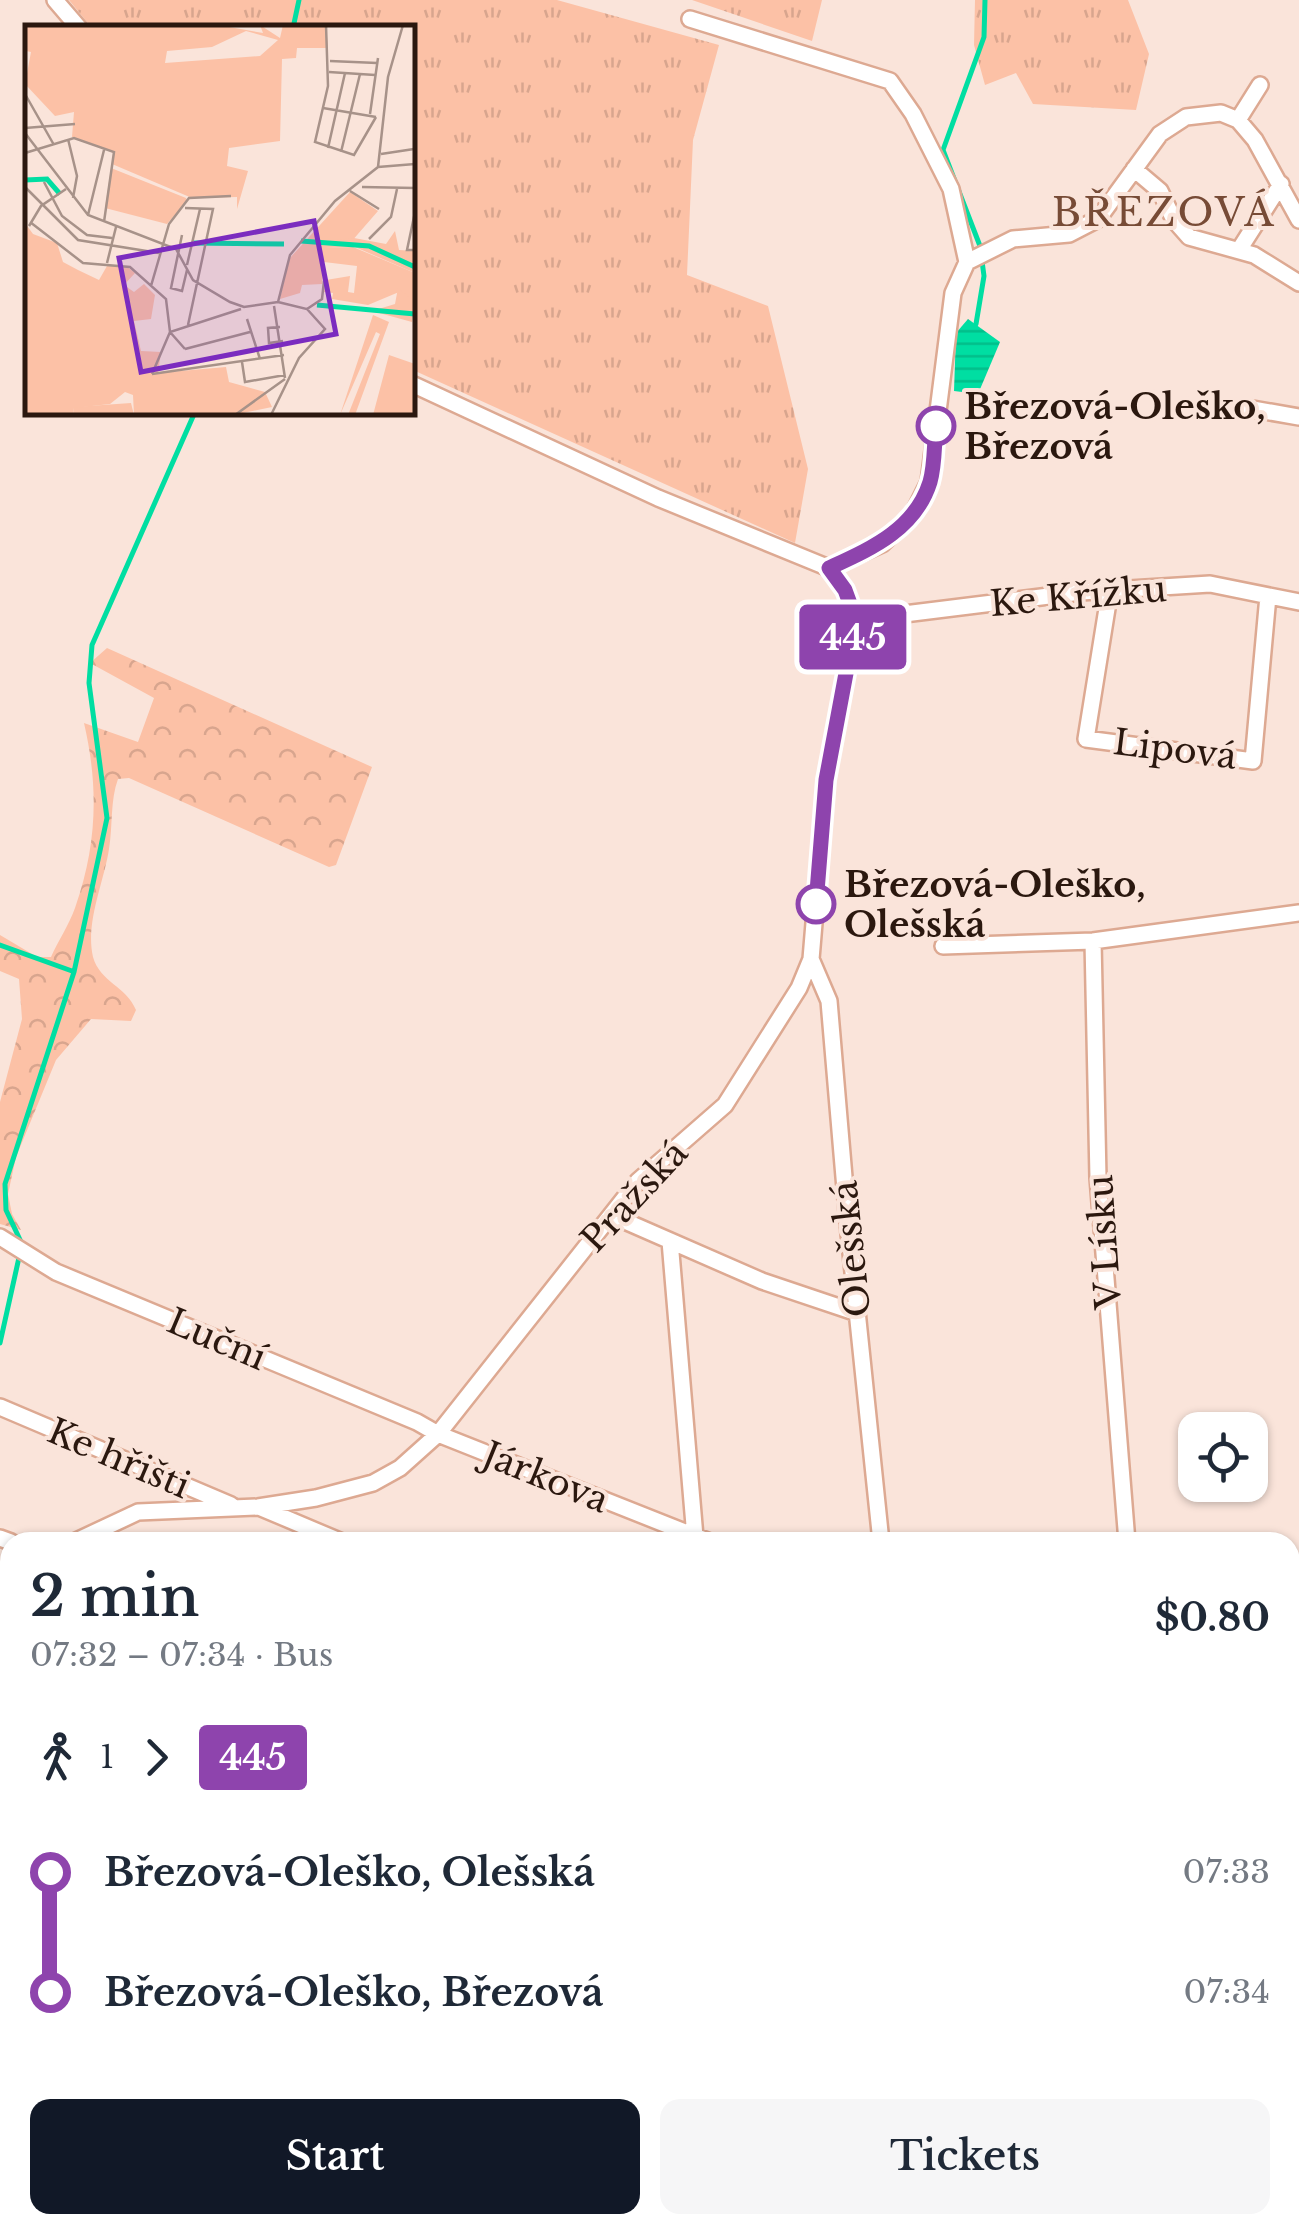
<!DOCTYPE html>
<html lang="en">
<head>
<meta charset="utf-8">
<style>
  body { margin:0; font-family:"Libre Baskerville",serif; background:#f6f6f7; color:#1f2937; height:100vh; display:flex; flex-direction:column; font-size:38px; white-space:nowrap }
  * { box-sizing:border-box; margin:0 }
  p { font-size:32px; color:#747a83 }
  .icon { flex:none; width:55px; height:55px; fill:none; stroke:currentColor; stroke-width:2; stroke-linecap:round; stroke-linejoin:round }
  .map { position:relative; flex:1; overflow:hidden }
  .details { position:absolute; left:0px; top:1532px; width:1300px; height:702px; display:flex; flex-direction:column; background:#fff; border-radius:30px 30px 0 0; box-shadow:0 2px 8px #0004 }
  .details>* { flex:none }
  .badge { padding:0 20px; border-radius:8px; font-size:35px; line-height:65px }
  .tools { position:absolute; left:1178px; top:1412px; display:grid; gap:20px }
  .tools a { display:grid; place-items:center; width:90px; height:90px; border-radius:20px; background:#fff; box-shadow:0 2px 8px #0004; font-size:50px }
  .map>.badge { position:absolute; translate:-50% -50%; box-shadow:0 0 0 5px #fff }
  .legs { display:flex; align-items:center; gap:15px; height:110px; padding:0 30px; font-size:32px }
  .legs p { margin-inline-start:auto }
  .headline { display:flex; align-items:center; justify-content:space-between; height:170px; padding:0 30px }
  h1 { font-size:55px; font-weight:600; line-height:75px }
  .primary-button { display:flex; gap:20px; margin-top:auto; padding:20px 30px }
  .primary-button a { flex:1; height:115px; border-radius:20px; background:#111827; color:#fff; font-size:40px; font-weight:600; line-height:115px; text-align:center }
  .primary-button a+a { background:#f6f6f7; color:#1f2937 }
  ul { padding:0 30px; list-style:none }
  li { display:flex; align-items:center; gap:35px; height:120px; font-size:38px }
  li i { display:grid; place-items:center; width:15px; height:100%; margin:0 12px; background:currentColor }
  li i::after { content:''; width:25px; height:25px; margin:-12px; border:8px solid; border-radius:50%; background:#fff }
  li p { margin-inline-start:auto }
  li:first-child i { background:linear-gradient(#0000 50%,currentColor 0) }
  li:last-child i { background:linear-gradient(currentColor 50%,#0000 0) }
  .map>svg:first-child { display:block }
  .grass { fill:url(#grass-tufts) }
  .forest { fill:url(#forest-crowns) }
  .water { fill:url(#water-rules) }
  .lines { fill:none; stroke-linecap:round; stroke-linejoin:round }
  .stream { stroke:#00dea2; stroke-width:5 }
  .minor-casing { stroke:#dda992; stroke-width:20 }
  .minor { stroke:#fff; stroke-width:15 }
  .line-1-casing { stroke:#fff; stroke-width:22 }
  .line-1 { stroke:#8e44ad; stroke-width:15 }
  .stop-1-dot { fill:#fff; stroke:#8e44ad; stroke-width:5 }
  .labels { text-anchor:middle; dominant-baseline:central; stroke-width:8; stroke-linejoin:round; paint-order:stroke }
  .stop-label { font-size:35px; font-weight:bold; fill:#2b180f; stroke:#fae4da; text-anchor:start }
  .street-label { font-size:35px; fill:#2b180f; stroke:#fae4da }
  .neighbourhood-label { font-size:38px; letter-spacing:2.5px; fill:#774b36; stroke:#fae4da }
  .inset-river { fill:none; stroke:#00dea2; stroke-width:5 }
  .inset-road { fill:none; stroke:#a79289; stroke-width:2.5 }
  .view { fill:#7b2cbf; fill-opacity:0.15; stroke:#7b2cbf; stroke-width:5 }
  .inset-edge { fill:none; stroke:#2b180f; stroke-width:5 }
</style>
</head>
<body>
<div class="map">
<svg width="1299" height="2233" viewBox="0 0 1299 2233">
  <defs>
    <pattern id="grass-tufts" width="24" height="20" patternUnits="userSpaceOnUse" patternTransform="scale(2.5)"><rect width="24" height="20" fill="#fcc1a6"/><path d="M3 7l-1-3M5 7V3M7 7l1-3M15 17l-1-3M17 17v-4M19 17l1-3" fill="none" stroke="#d8a58e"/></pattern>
    <pattern id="forest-crowns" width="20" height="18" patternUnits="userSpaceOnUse" patternTransform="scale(2.5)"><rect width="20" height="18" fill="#fcc1a6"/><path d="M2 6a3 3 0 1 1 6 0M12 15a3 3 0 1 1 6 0" fill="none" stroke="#d8a58e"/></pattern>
    <pattern id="water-rules" width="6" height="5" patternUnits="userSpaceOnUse" patternTransform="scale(2.5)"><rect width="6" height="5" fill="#00dea2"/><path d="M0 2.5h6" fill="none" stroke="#02be8a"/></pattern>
  </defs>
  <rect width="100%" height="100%" fill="#fae4da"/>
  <path class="grass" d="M69,0H557L719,45L693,140L687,275L768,306L808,469L795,543L413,370L412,28L91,27Z
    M692,0H822L812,41Z
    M975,0H1128L1149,54L1136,110L1033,104L1016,73L985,85L974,45Z"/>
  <path class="forest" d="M107,648L372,767L336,865L329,867L129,778L118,779C110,801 113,825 109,849C104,882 85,923 93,957C100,982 126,986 136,1010L131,1021L91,1019L56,1060L16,1157L8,1194L12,1214L21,1230L0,1224V1102L22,1019L19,979L0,971V935L37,957H51C58,941 69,925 75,908C97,845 99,788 84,723L138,742L154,698L90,663Z
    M1290,2043L1299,2044V2233H307L316,2225H1290Z
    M85,2225H285L290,2233H83Z"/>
  <path class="water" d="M968,319L1000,342L978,394L954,391L956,333Z"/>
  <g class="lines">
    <path class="stream" d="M293,28L299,0
      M976,324L984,276L980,246L943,150L984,37L985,0
      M0,945L72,971
      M0,1343L22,1244L6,1210L5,1184L74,972L107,818L89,683L92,645L195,412"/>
    <defs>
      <path id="minor" d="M55,0L79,28
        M690,19L890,81L913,114L951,189L967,262
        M1238,120L1260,85
        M1134,169L1160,191L1174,220L1189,237L1254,255L1299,283
        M1239,250L1281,184
        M412,384L658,498L829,568
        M1247,408L1299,417
        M829,568L882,544L913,514L929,482L953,293L967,262L1013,239L1069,234L1098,219L1160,134L1186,117L1221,113L1238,120L1255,140L1299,220
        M1110,590L1086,739L1253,761L1268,596
        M856,620L1081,592L1210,584L1299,602
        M1093,941L1098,1178L1127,1542
        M943,946L1093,941L1299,913
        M811,959L829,1001L848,1224L881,1542
        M611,1215L762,1281L857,1313
        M0,1237L56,1272L417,1422L438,1434L710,1542
        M670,1241L695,1537
        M0,1407L231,1505
        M259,1507L342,1542
        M0,1538L11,1542
        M74,1542L138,1512L258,1507L316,1498L373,1483L400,1468L438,1434L638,1181L725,1105L799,988L811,959L826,780L856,620L845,590L829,568
        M0,1622L10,1605
        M1290,1762L1299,1765
        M0,1773L10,1777
        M0,1852L10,1824
        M1290,2057L1299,2066
        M0,2138L10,2141
        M77,2233L79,2225"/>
    </defs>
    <use href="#minor" class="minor-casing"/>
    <use href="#minor" class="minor"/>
  </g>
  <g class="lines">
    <defs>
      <path id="line-1" d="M816,904L826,780L856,620L845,590L829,568C870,549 915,530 930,482C935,465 934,444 936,426"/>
    </defs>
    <use href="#line-1" class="line-1-casing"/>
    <use href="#line-1" class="line-1"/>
  </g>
  <g class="stop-1-dot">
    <circle cx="936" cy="426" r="18"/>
    <circle cx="816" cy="904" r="18"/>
  </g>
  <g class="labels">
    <g class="stop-label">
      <text x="964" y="406">Březová-Oleško,<tspan x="964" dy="40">Březová</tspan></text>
      <text x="844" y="884">Březová-Oleško,<tspan x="844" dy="40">Olešská</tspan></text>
    </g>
    <g class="street-label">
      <text transform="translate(1078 596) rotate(-5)">Ke Křížku</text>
      <text transform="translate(1175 749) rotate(7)">Lipová</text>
      <text transform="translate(634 1196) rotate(-47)">Pražská</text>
      <text transform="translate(1104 1242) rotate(-94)">V Lísku</text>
      <text transform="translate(851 1249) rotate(-96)">Olešská</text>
      <text transform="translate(217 1339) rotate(23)">Luční</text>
      <text transform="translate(119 1458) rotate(23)">Ke hřišti</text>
      <text transform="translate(546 1477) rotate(22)">Járkova</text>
    </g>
    <g class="neighbourhood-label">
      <text x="1164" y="212">BŘEZOVÁ</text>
    </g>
  </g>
  <g transform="translate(25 25)">
    <rect width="390" height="390" fill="#fae4da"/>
    <path d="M325,167L353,186L326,217L303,216L301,223L328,222L390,248V277L374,267L343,280L307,274L308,268L299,267L301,255L325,251L323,267L329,268L332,241L299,237L297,259L277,260L275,268L255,274L264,234ZM348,290L364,297L330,390H323L355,309L351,307L315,390ZM106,378L109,390H48L49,382Z" fill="#fcc1a6"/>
    <path d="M0,0H193L238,8L235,0L255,13L258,0H301L303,23H272L271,33L257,34L255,116L204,123L202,141L223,146L212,184V172L167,173L87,139L89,128L47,112L49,87L30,91L0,59L6,27L1,26ZM221,6L253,15L235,31L140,38L142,26L187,22ZM86,143L161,173L162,176L142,199L80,183ZM0,198L8,209L32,218L38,237L53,245L74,255L82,241H101L110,248L99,260L109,267L119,259L130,270L126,294L109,296L116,326L136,327L133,348L201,342L204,357L240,367L247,382L208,390H109L108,370L100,367L85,379L49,383L48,390H0ZM370,206L374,225L390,226V248L330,222L300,223L303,216L329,213L361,219ZM373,263L390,277L387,297L347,286L370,279ZM364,330L390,339V390H348Z" fill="#fcc1a6" fill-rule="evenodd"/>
    <path class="inset-river" d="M0,155L22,154L35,169M276,216L344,221L390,242M169,218L259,219M292,280L390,289"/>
    <path class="inset-road" d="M301,0L303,61L290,117L329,130L351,92M305,36L352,38M304,47L350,50M0,69L29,120M298,83L351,92M345,89L353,33M0,103L50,99M0,108L63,190L151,224L168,255L205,277L219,282L253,277M43,114L52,151L48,173M303,123L320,48M316,127L335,49M0,128L49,113L89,127L79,197M356,129L389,124M353,142L390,139M19,157L37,191L62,210L87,213M0,162L53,215L134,228M337,162L390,163M325,166L354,184M160,183L188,184L163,300M390,187L382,225H390M63,190L79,125M5,197L58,238L105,242L141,274L145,307L160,324M4,201L16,181L41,164M157,210L146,263L157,266L162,245M344,214L366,192L372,164M82,238L91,202M162,240L175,184M126,261L144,199L164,173L206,171M253,277L265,230L310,176L353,142L363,52L378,0M249,281L260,353M282,284L297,274L299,256M222,294L235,334M255,302L243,303L244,318L258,316M160,324L225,307M217,337L220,357L260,350M127,349L259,330M127,349L145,307L216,284M210,390L260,354M246,390L274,333L300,304L282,284L253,277"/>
    <path class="view" d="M289,196L311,309L116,347L94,233Z"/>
    <rect width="390" height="390" class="inset-edge"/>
  </g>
</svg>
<div class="tools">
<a><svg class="icon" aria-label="locate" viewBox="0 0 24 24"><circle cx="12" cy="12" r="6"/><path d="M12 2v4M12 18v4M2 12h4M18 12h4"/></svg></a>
</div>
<b class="badge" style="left:853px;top:637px;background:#8e44ad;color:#fff">445</b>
<section class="details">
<div class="headline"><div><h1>2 min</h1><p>07:32 – 07:34 · Bus</p></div><b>$0.80</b></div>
<div class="legs"><svg class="icon" aria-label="walk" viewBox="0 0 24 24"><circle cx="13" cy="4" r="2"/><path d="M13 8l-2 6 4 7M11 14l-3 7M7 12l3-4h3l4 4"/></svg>1<svg class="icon" aria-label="forward" viewBox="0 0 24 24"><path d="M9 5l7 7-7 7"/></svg><b class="badge" style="background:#8e44ad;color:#fff">445</b></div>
<ul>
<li><i style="color:#8e44ad"></i><b>Březová-Oleško, Olešská</b><p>07:33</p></li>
<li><i style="color:#8e44ad"></i><b>Březová-Oleško, Březová</b><p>07:34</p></li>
</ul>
<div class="primary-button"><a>Start</a><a>Tickets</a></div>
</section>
</div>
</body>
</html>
